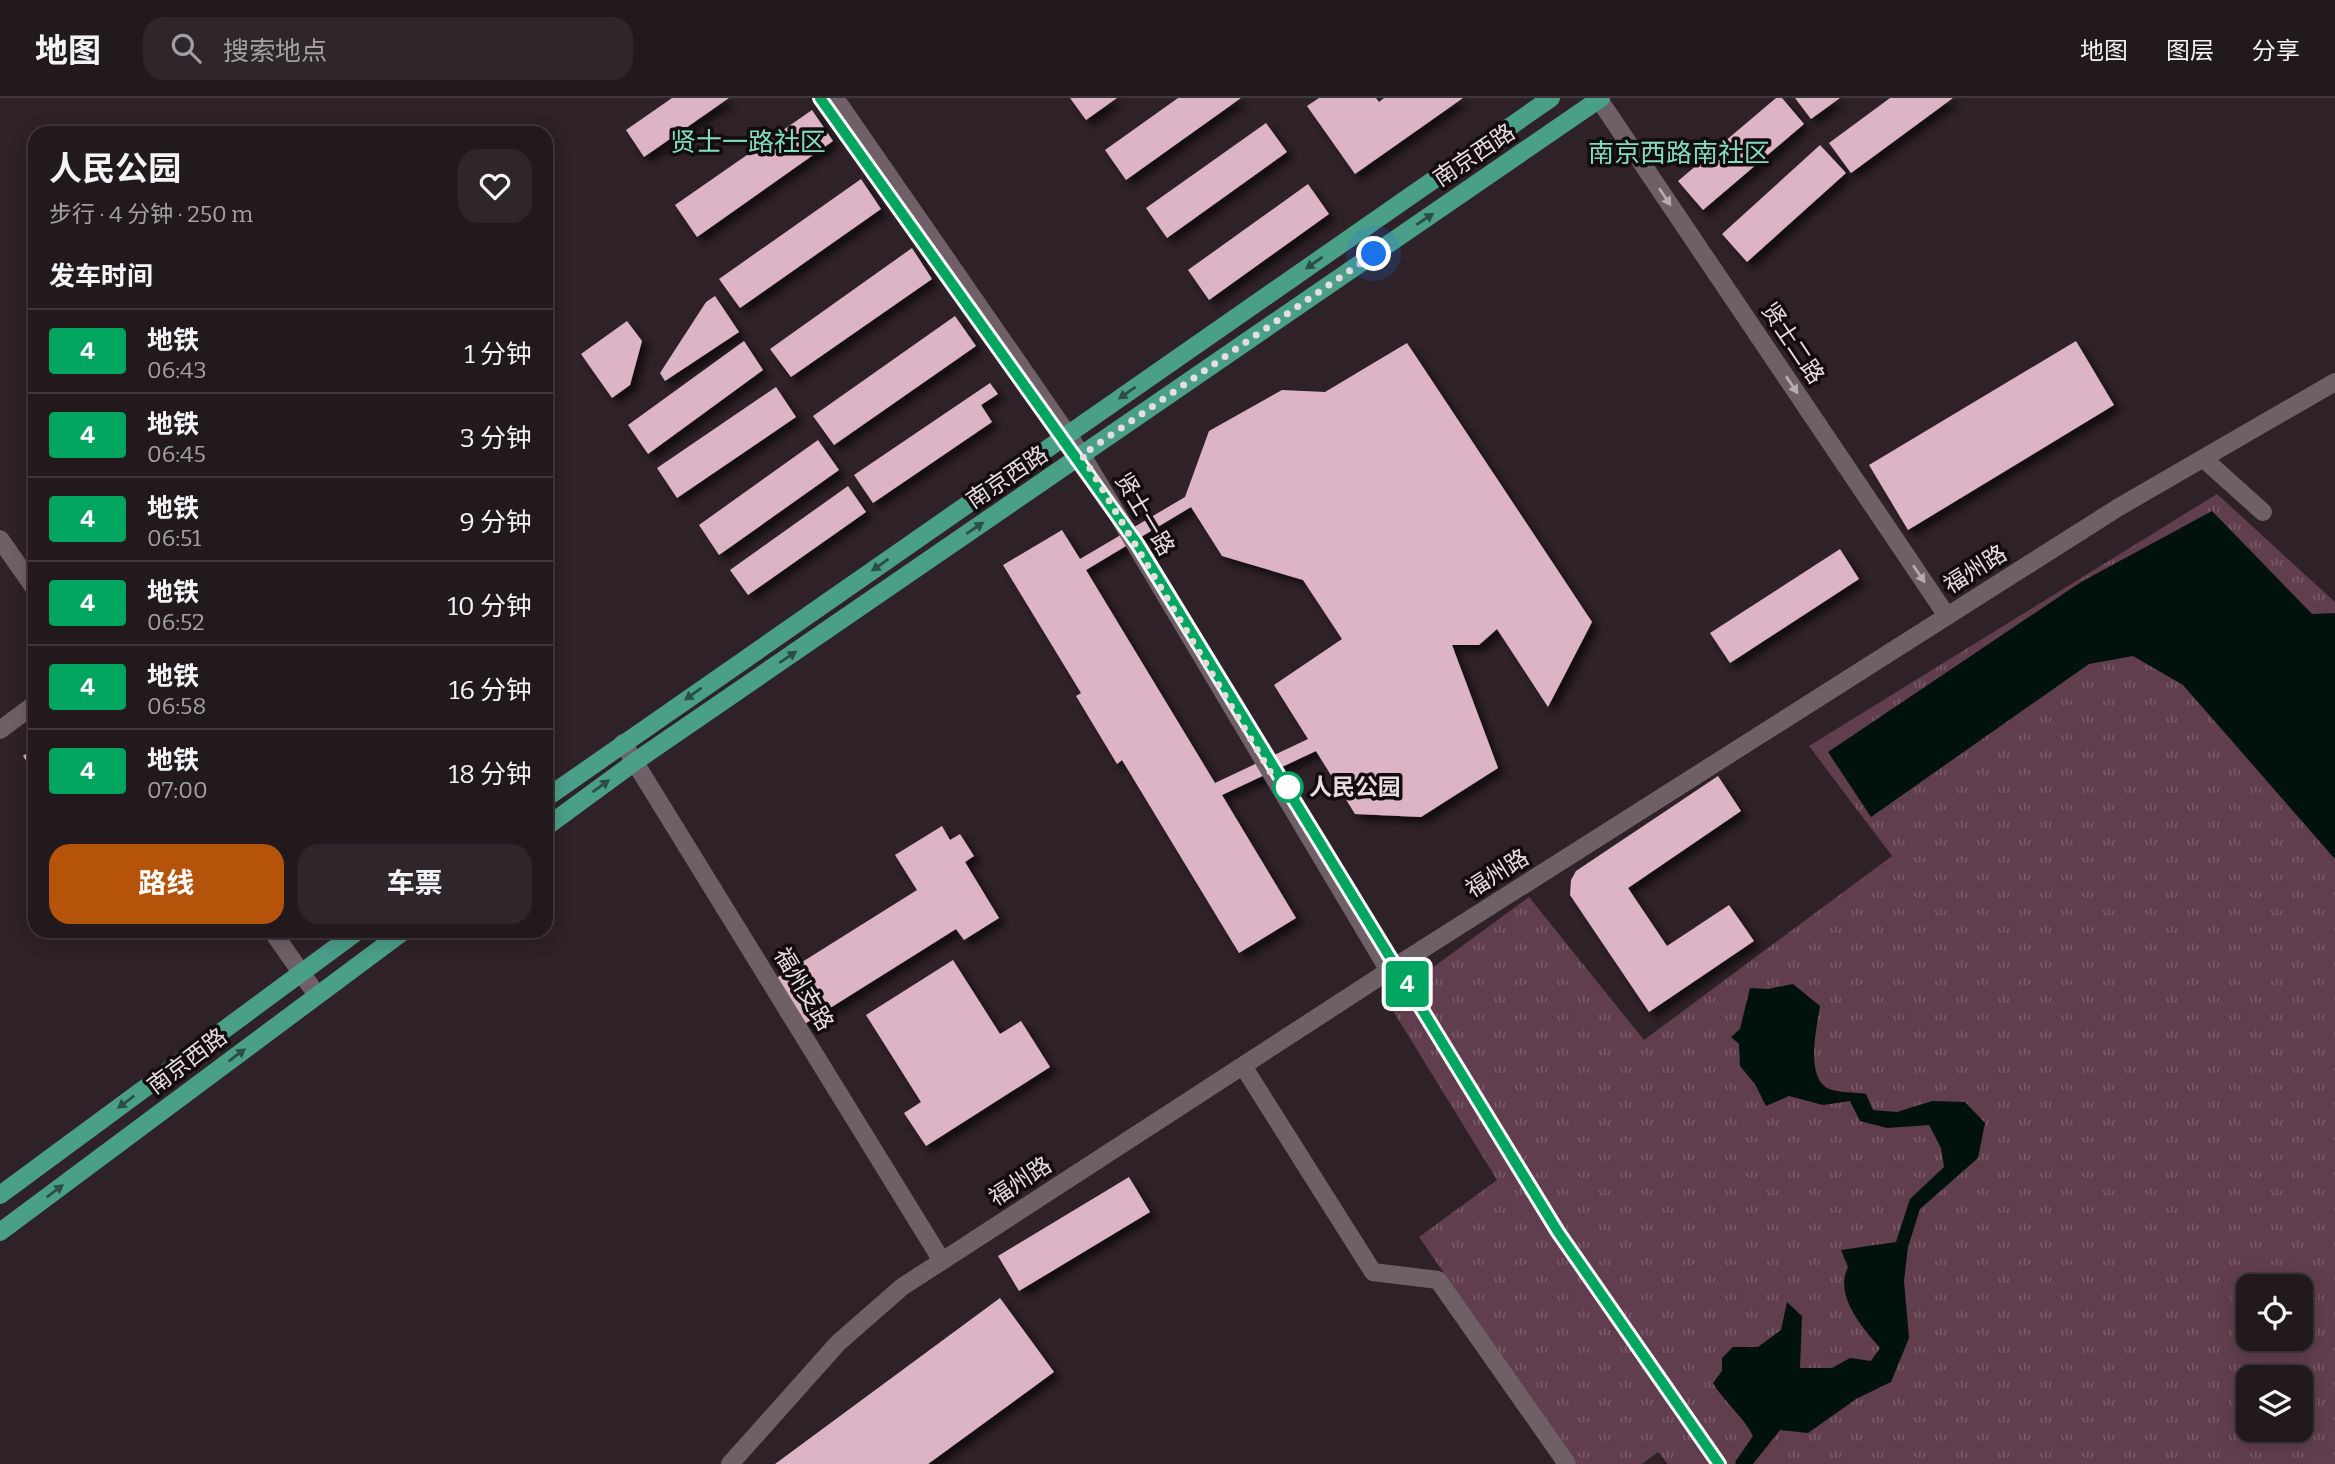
<!DOCTYPE html>
<html lang="zh">
<head>
<meta charset="utf-8">
<style>
  body { margin:0; font-family:Bitter,"Noto Sans SC",serif; background:#2e262a; color:#f1f3f6; height:100vh; display:flex; flex-direction:column; font-size:26px; white-space:nowrap }
  * { box-sizing:border-box; margin:0 }
  p { font-size:23px; color:#a2a0a4 }
  .icon { flex:none; width:38px; height:38px; fill:none; stroke:currentColor; stroke-width:2; stroke-linecap:round; stroke-linejoin:round }
  .map { position:relative; flex:1; overflow:hidden }
  .details { position:absolute; left:28px; top:28px; width:525px; height:812px; display:flex; flex-direction:column; background:#22191d; border-radius:21px; box-shadow:0 4px 18px #0003,0 0 0 2px #3f383b }
  .details>* { flex:none }
  .badge { padding:0 14px; border-radius:5px; font-size:24px; line-height:46px }
  .fabs { position:absolute; left:2236px; top:1176px; display:grid; gap:14px }
  .fabs a { display:grid; place-items:center; width:77px; height:77px; border-radius:14px; background:#22191d; box-shadow:0 4px 18px #0003,0 0 0 2px #3f383b; font-size:35px }
  .you { position:absolute; width:35px; height:35px; margin:-18px; border:5px solid #fff; border-radius:50%; background:#1a73e8; box-shadow:0 0 0 10px #1a73e833 }
  .map>.badge { position:absolute; translate:-50% -50%; box-shadow:0 0 0 4px #fff }
  h2 { padding:0 21px; font-size:26px; line-height:63px }
  .round { display:grid; place-items:center; flex:none; width:74px; height:74px; border-radius:21px; background:#2e262a }
  .overview { display:flex; align-items:center; justify-content:space-between; height:119px; padding:0 21px }
  h1 { font-size:33px; font-weight:700; line-height:52px }
  .primary-button { display:flex; gap:14px; margin-top:auto; padding:14px 21px }
  .primary-button a { flex:1; height:80px; border-radius:21px; background:#b45309; color:#fff; font-size:28px; font-weight:700; line-height:80px; text-align:center }
  .primary-button a+a { background:#2e262a; color:#f1f3f6 }
  ul { padding:0; list-style:none }
  li { display:flex; align-items:center; gap:21px; height:84px; padding:0 21px; border-top:2px solid #3f383b }
  li div { flex:1 }
  li b { display:block; font-size:26px }
  li em { font-style:normal }
  li .badge { min-width:77px; font-weight:700; text-align:center }
  header { display:flex; align-items:center; gap:42px; box-sizing:border-box; height:98px; padding:0 35px; background:#22191d; border-bottom:2px solid #3f383b }
  header strong { font-size:33px }
  nav { display:flex; gap:38px; margin-inline-start:auto; font-size:24px }
  .search { width:490px; height:63px; background:#2e262a; display:flex; align-items:center; gap:18px; box-sizing:border-box; padding:0 24px; border-radius:21px; color:#a2a0a4; font-size:26px }
  .map>svg:first-child { display:block }
  .park { fill:url(#park-tufts); fill-rule:evenodd }
  .water { fill:#00120b }
  .building { fill:#ddb3c6; fill-rule:evenodd; filter:url(#shadow) }
  .lines { fill:none; stroke-linecap:round; stroke-linejoin:round }
  .minor { stroke:#6f6067; stroke-width:18 }
  .major { stroke:#4a9f89; stroke-width:18 }
  .oneway { fill:#b6abb0 }
  .oneway2 { fill:#2b4e46 }
  .line-casing { stroke:#fff; stroke-width:16 }
  .line { stroke:#00a560; stroke-width:10 }
  .walk { stroke:#e6dde0; stroke-width:7; stroke-dasharray:0 12.6 }
  .stop-dot { fill:#fff; stroke:#00a560; stroke-width:3.5 }
  .labels { text-anchor:middle; dominant-baseline:central; stroke-width:7; stroke-linejoin:round; paint-order:stroke }
  .street-label { font-size:23px; fill:#e6dde0; stroke:#120c0f }
  .stop-label { font-size:23px; font-weight:bold; fill:#e6dde0; stroke:#120c0f; text-anchor:start }
  .quarter-label { font-size:26px; fill:#81ddbd; stroke:#120c0f }
</style>
</head>
<body>
<header>
<strong>地图</strong>
<div class="search"><svg class="icon" aria-label="search" viewBox="0 0 24 24"><circle cx="10" cy="10" r="6"/><path d="M15 15l6 6"/></svg>搜索地点</div>
<nav><a>地图</a><a>图层</a><a>分享</a></nav>
</header>
<div class="map">
<svg width="2335" height="1366" viewBox="0 0 2335 1366">
  <defs>
    <pattern id="park-tufts" width="24" height="20" patternUnits="userSpaceOnUse" patternTransform="scale(1.75)"><rect width="24" height="20" fill="#613e4e"/><path d="M3 7l-1-3M5 7V3M7 7l1-3M15 17l-1-3M17 17v-4M19 17l1-3" fill="none" stroke="#785967"/></pattern>
    <filter id="shadow"><feDropShadow dx="6" dy="6" stdDeviation="3.5" flood-color="#0009"/></filter>
  </defs>
  <rect width="100%" height="100%" fill="#2e2127"/>
  <path class="park" d="M2217,396L2335,504V1366H1668L1658,1354L1642,1366H1576L1419,1139L1497,1082L1387,903L1529,799L1644,942L1892,758L1809,648ZM2249,1188H2301V1241H2249ZM2249,1279H2301V1332H2249Z"/>
  <path class="water" d="M2212,413L2312,516L2335,515V761L2183,587L2133,558L2089,566L1871,719L1828,654L2081,484Z
    M1793,886L1820,908C1817,930 1805,976 1827,990C1836,995 1855,994 1866,996L1873,1012L1897,1014L1932,1003L1965,1004L1985,1025L1978,1060L1920,1111L1908,1149L1904,1183L1909,1240L1891,1284L1856,1301L1808,1335L1780,1332L1753,1366H1736L1735,1364L1753,1338C1743,1318 1725,1305 1713,1285L1722,1273V1260L1733,1249H1758L1781,1232L1787,1204L1802,1218L1800,1270H1832L1850,1260L1871,1263L1880,1250C1862,1229 1834,1198 1848,1169L1841,1152L1896,1144L1910,1101L1944,1069L1941,1050L1929,1027L1887,1030L1860,1023L1850,1003L1823,1007L1789,998L1766,1008L1755,986L1740,968L1739,946L1731,939L1740,931L1750,890L1768,891Z"/>
  <path class="building" d="M672,0H729L644,59L626,32Z
    M1070,0H1117L1086,22Z
    M1178,0H1241L1126,82L1105,52Z
    M1319,0H1376L1379,4L1384,0H1463L1355,76L1307,8Z
    M1776,0H1782L1804,26L1703,112L1678,83Z
    M1795,0H1840L1811,21Z
    M1890,0H1953L1851,75L1829,45Z
    M812,12L833,43L697,139L675,107Z
    M1266,25L1287,54L1167,140L1146,110Z
    M1820,47L1846,75L1747,164L1722,136Z
    M861,81L881,111L740,210L719,181Z
    M1308,86L1329,116L1209,202L1188,172Z
    M912,150L932,181L791,279L770,251Z
    M715,198L739,234L665,283L660,275L706,204Z
    M955,218L976,248L834,347L813,318Z
    M627,223L642,243L630,287L612,300L581,256Z
    M744,243L763,272L648,356L628,327Z
    M2076,243L2114,307L1908,432L1869,367Z
    M1407,245L1592,524L1548,609L1497,531L1479,547H1452L1498,670L1421,719L1355,716L1316,653L1222,697L1296,820L1239,855L1122,662L1117,666L1076,598L1081,595L1003,467L1062,432L1080,461L1185,399L1209,333L1282,292L1325,294ZM1191,409L1222,458L1303,482L1342,541L1274,587L1308,641L1215,685L1086,472Z
    M990,285L998,296L981,307L992,324L873,405L854,377Z
    M776,289L796,319L677,400L657,370Z
    M818,342L839,372L719,457L699,427Z
    M848,388L866,414L748,497L730,472Z
    M1840,451L1859,481L1730,565L1710,535Z
    M35,649V676L23,658Z
    M1718,678L1741,713L1628,790L1667,848L1729,807L1754,843L1649,914L1570,797L1571,782L1576,773Z
    M942,728L950,742L960,736L974,758L965,764L999,820L964,842L956,831L803,927L775,881L917,792L895,757Z
    M953,862L1000,936L1021,923L1050,969L926,1048L904,1015L921,1004L866,917Z
    M1129,1079L1150,1114L1019,1193L998,1158Z
    M1000,1200L1054,1274L928,1366H775Z"/>
  <g class="lines">
    <path class="minor" d="M835,0L1082,357L1389,873
      M1598,0L1947,518
      M2205,362L2263,414
      M0,441L35,491
      M0,632L35,606
      M623,645L942,1163
      M272,833L317,897
      M1243,968L1373,1174L1438,1182L1567,1366
      M730,1366L838,1245L902,1189L1407,861L2119,409L2335,284"/>
    <path class="major" d="M546,700L1551,0
      M546,729L636,663L1601,0
      M0,1097L358,833
      M0,1134L404,833"/>
  </g>
  <defs><path id="oneway-solid" d="M-6-.8H1V-3.2L6.5 0L1 3.2V.8H-6Z" transform="scale(1.75)"/></defs>
  <g class="oneway">
    <use href="#oneway-solid" transform="translate(1665 99) rotate(56)"/>
    <use href="#oneway-solid" transform="translate(1792 287) rotate(56)"/>
    <use href="#oneway-solid" transform="translate(1919 476) rotate(56)"/>
  </g>
  <g class="oneway2">
    <use href="#oneway-solid" transform="translate(1425 121) rotate(-34)"/>
    <use href="#oneway-solid" transform="translate(1314 165) rotate(145)"/>
    <use href="#oneway-solid" transform="translate(1127 295) rotate(145)"/>
    <use href="#oneway-solid" transform="translate(975 430) rotate(-34)"/>
    <use href="#oneway-solid" transform="translate(880 467) rotate(145)"/>
    <use href="#oneway-solid" transform="translate(788 559) rotate(-34)"/>
    <use href="#oneway-solid" transform="translate(693 596) rotate(145)"/>
    <use href="#oneway-solid" transform="translate(601 688) rotate(-36)"/>
    <use href="#oneway-solid" transform="translate(237 957) rotate(-37)"/>
    <use href="#oneway-solid" transform="translate(126 1004) rotate(143)"/>
    <use href="#oneway-solid" transform="translate(55 1093) rotate(-37)"/>
  </g>
  <g class="lines">
    <defs>
      <path id="line" d="M820,0L1138,447L1558,1134L1719,1366"/>
    </defs>
    <use href="#line" class="line-casing"/>
    <use href="#line" class="line"/>
    <path class="walk" d="M1288,689L1277,685L1082,357L1374,156"/>
  </g>
  <circle class="stop-dot" cx="1288" cy="689" r="14"/>
  <g class="labels">
    <g class="street-label">
      <text transform="translate(1474 57) rotate(-34)">南京西路</text>
      <text transform="translate(1793 245) rotate(56)">贤士二路</text>
      <text transform="translate(1007 379) rotate(-34)">南京西路</text>
      <text transform="translate(1145 416) rotate(59)">贤士一路</text>
      <text transform="translate(1975 471) rotate(-32)">福州路</text>
      <text transform="translate(1497 775) rotate(-32)">福州路</text>
      <text transform="translate(804 891) rotate(59)">福州支路</text>
      <text transform="translate(187 963) rotate(-37)">南京西路</text>
      <text transform="translate(1020 1083) rotate(-33)">福州路</text>
    </g>
    <g class="stop-label">
      <text x="1309" y="689">人民公园</text>
    </g>
    <g class="quarter-label">
      <text x="748" y="44">贤士一路社区</text>
      <text x="1679" y="55">南京西路南社区</text>
    </g>
  </g>
</svg>
<div class="fabs">
<a><svg class="icon" aria-label="locate" viewBox="0 0 24 24"><circle cx="12" cy="12" r="6"/><path d="M12 2v4M12 18v4M2 12h4M18 12h4"/></svg></a>
<a><svg class="icon" aria-label="layers" viewBox="0 0 24 24"><path d="M12 4l9 5-9 5-9-5zM3 14l9 5 9-5"/></svg></a>
</div>
<div class="you" style="left:1374px;top:156px"></div>
<b class="badge" style="left:1407px;top:886px;background:#00a560;color:#fff">4</b>
<section class="details">
<div class="overview"><div><h1>人民公园</h1><p>步行 · 4 分钟 · 250 m</p></div><a class="round"><svg class="icon" aria-label="heart" viewBox="0 0 24 24"><path d="M12 20l-8-8c-3-5 5-10 8-4 3-6 11-1 8 4z"/></svg></a></div>
<h2>发车时间</h2>
<ul>
<li><span class="badge" style="background:#00a560;color:#fff">4</span><div><b>地铁</b><p>06:43</p></div><em>1 分钟</em></li>
<li><span class="badge" style="background:#00a560;color:#fff">4</span><div><b>地铁</b><p>06:45</p></div><em>3 分钟</em></li>
<li><span class="badge" style="background:#00a560;color:#fff">4</span><div><b>地铁</b><p>06:51</p></div><em>9 分钟</em></li>
<li><span class="badge" style="background:#00a560;color:#fff">4</span><div><b>地铁</b><p>06:52</p></div><em>10 分钟</em></li>
<li><span class="badge" style="background:#00a560;color:#fff">4</span><div><b>地铁</b><p>06:58</p></div><em>16 分钟</em></li>
<li><span class="badge" style="background:#00a560;color:#fff">4</span><div><b>地铁</b><p>07:00</p></div><em>18 分钟</em></li>
</ul>
<div class="primary-button"><a>路线</a><a>车票</a></div>
</section>
</div>
</body>
</html>
